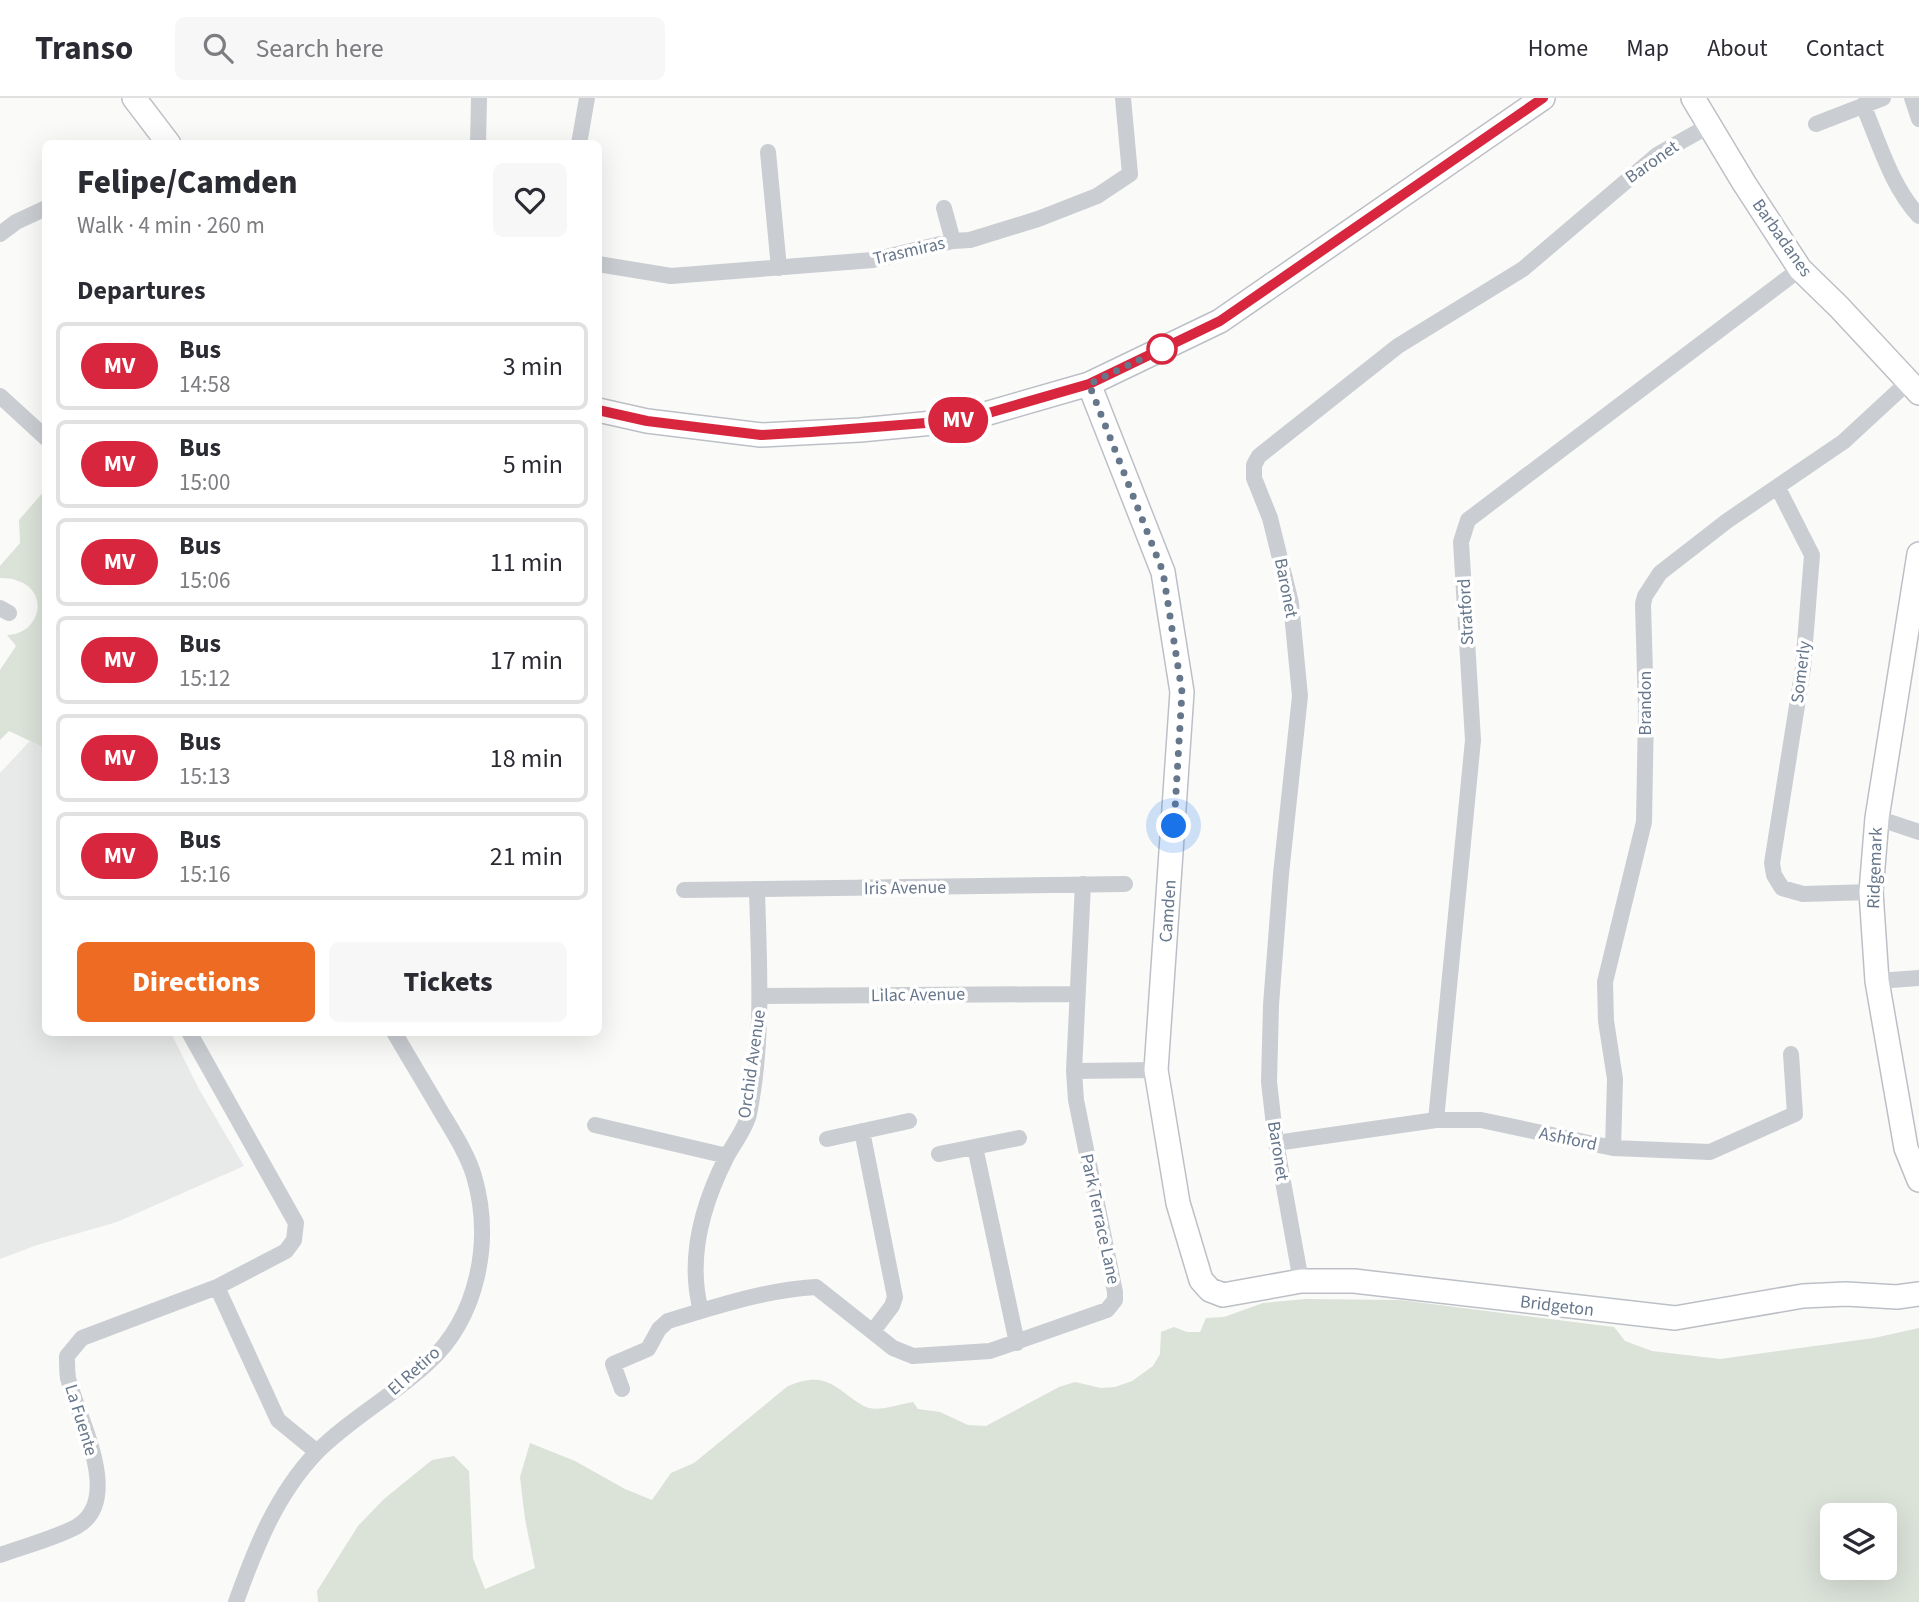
<!DOCTYPE html>
<html lang="en">
<head>
<meta charset="utf-8">
<style>
  body { margin:0; font-family:"Source Sans 3",sans-serif; background:#f7f7f7; color:#2b2b33; height:100vh; display:flex; flex-direction:column; font-size:26px; white-space:nowrap }
  * { box-sizing:border-box; margin:0 }
  p { font-size:23px; color:#7c7c81 }
  .icon { flex:none; width:38px; height:38px; fill:none; stroke:currentColor; stroke-width:2; stroke-linecap:round; stroke-linejoin:round }
  .map { position:relative; flex:1; overflow:hidden }
  .side { position:absolute; left:42px; top:42px; width:560px; height:896px; display:flex; flex-direction:column; background:#fff; border-radius:10px; box-shadow:0 7px 28px #0002 }
  .side>* { flex:none }
  .badge { padding:0 14px; border-radius:23px; font-size:24px; line-height:46px }
  .buttons { position:absolute; left:1820px; top:1405px; display:grid; gap:14px }
  .buttons a { display:grid; place-items:center; width:77px; height:77px; border-radius:10px; background:#fff; box-shadow:0 7px 28px #0002; font-size:35px }
  .you { position:absolute; width:35px; height:35px; margin:-18px; border:5px solid #fff; border-radius:50%; background:#1a73e8; box-shadow:0 0 0 10px #1a73e833 }
  .map>.badge { position:absolute; translate:-50% -50%; box-shadow:0 0 0 4px #fff }
  h2 { padding:0 35px; font-size:26px; line-height:63px }
  .round { display:grid; place-items:center; flex:none; width:74px; height:74px; border-radius:10px; background:#f7f7f7 }
  .overview { display:flex; align-items:center; justify-content:space-between; height:119px; padding:0 35px }
  h1 { font-size:33px; font-weight:800; line-height:52px }
  .cta { display:flex; gap:14px; margin-top:auto; padding:14px 35px }
  .cta a { flex:1; height:80px; border-radius:10px; background:#ee6b23; color:#fff; font-size:28px; font-weight:800; line-height:80px; text-align:center }
  .cta a+a { background:#f7f7f7; color:#2b2b33 }
  ul { padding:0; list-style:none }
  li { display:flex; align-items:center; gap:21px; height:88px; margin:0 14px 10px; padding:0 21px; border:4px solid #e1e1e2; border-radius:10px }
  li div { flex:1 }
  li b { display:block; font-size:26px }
  li em { font-style:normal }
  li .badge { min-width:77px; font-weight:700; text-align:center }
  header { display:flex; align-items:center; gap:42px; box-sizing:border-box; height:98px; padding:0 35px; background:#fff; border-bottom:2px solid #e1e1e2 }
  header strong { font-size:33px }
  nav { display:flex; gap:38px; margin-inline-start:auto; font-size:24px }
  .search { width:490px; height:63px; background:#f7f7f7; display:flex; align-items:center; gap:18px; box-sizing:border-box; padding:0 24px; border-radius:10px; color:#7c7c81; font-size:26px }
  .map>svg:first-child { display:block }
  .built { fill:#e8e9e9 }
  .park { fill:#dbe2d8; fill-rule:evenodd }
  .lines { fill:none; stroke-linecap:round; stroke-linejoin:round }
  .secondary-casing { stroke:#bcc0c6; stroke-width:26 }
  .street { stroke:#cacdd1; stroke-width:16 }
  .secondary { stroke:#fff; stroke-width:23 }
  .line-casing { stroke:#fff; stroke-width:16 }
  .line { stroke:#d7263d; stroke-width:10 }
  .walk { stroke:#67778b; stroke-width:7; stroke-dasharray:0 12.6 }
  .stop-dot { fill:#fff; stroke:#d7263d; stroke-width:3.5 }
  .labels { text-anchor:middle; dominant-baseline:central; stroke-width:7; stroke-linejoin:round; paint-order:stroke }
  .street-label { font-size:18px; fill:#67778b; stroke:#fff }
</style>
</head>
<body>
<header>
<strong>Transo</strong>
<div class="search"><svg class="icon" aria-label="search" viewBox="0 0 24 24"><circle cx="10" cy="10" r="6"/><path d="M15 15l6 6"/></svg>Search here</div>
<nav><a>Home</a><a>Map</a><a>About</a><a>Contact</a></nav>
</header>
<div class="map">
<svg width="1919" height="1504" viewBox="0 0 1919 1504">
  <rect width="100%" height="100%" fill="#fafaf8"/>
  <path class="built" d="M30,643L45,650L46,934L171,935L199,991L244,1068L117,1124L37,1147L0,1161V675Z"/>
  <path class="park" d="M45,392V650L9,633L0,642V572L16,548L7,537C45,536 53,480 0,480V468L20,445L19,422Z
    M1306,1201L1400,1202L1614,1229L1625,1243L1652,1253L1720,1261L1874,1240L1919,1230V1504H318L317,1493L358,1428L384,1401L432,1362L454,1358L469,1373L473,1460L485,1491L535,1470L525,1421L520,1379L530,1345L575,1363L625,1391L652,1402L671,1375L694,1365L788,1288C815,1277 827,1280 850,1299C856,1303 862,1308 869,1310C881,1313 901,1306 913,1304L918,1311L940,1314L968,1327L986,1328L1059,1289L1075,1284L1101,1290L1115,1289L1132,1283L1153,1268L1160,1256L1161,1234L1174,1229L1187,1234H1200L1206,1220L1224,1219L1263,1205ZM1832,1418H1885V1470H1832Z"/>
  <g class="lines">
    <defs>
      <path id="secondary" d="M134,0L169,46
        M1693,0L1744,85L1800,171L1839,209L1919,295
        M1089,286L1163,474L1182,594L1156,972L1178,1105L1201,1182L1210,1192L1223,1197L1301,1183H1354L1675,1220L1803,1198L1846,1196L1897,1199L1919,1196
        M598,312L647,323L761,337L860,332L964,322L1089,286L1220,223L1543,0
        M1919,456L1877,720L1871,794L1877,883L1906,1050L1919,1082"/>
    </defs>
    <use href="#secondary" class="secondary-casing"/>
    <path class="street" d="M1912,0L1919,21
      M1863,7C1879,44 1891,88 1919,118
      M1816,26L1883,0
      M478,46L479,0
      M579,46L587,0
      M768,54L779,170
      M944,110L953,143
      M0,136L16,124L46,110
      M598,166L671,178L873,162L953,143L970,142L1038,121L1097,98L1130,76L1123,0
      M0,298L46,340
      M1778,390L1812,457L1803,570L1772,765L1774,777L1782,790L1803,796L1871,794
      M0,510L9,515
      M1877,720L1919,734
      M684,792L1125,786
      M1877,883L1919,880
      M760,898L1076,896
      M1074,973L1156,972
      M1436,1022L1473,642L1461,444L1468,422L1800,171
      M595,1027L727,1058
      M862,1033L895,1199L892,1208L873,1233
      M827,1041L909,1023
      M1276,1045L1436,1022H1481L1613,1050L1710,1054L1795,1016L1791,956
      M975,1049L1017,1245
      M1613,1050L1615,981L1606,923L1605,884L1644,724L1646,612L1643,506L1645,498L1660,475L1727,423L1843,344L1909,283
      M939,1056L1019,1040
      M1301,1183L1276,1045L1269,984L1271,907L1281,776L1300,598L1291,505L1270,420L1254,380V367L1259,358L1398,248L1523,171L1657,57L1710,27
      M217,1189L278,1322L317,1354
      M701,1213C687,1161 703,1105 727,1058C734,1045 746,1030 749,1016C764,942 759,867 757,792
      M622,1291L613,1266L648,1251L659,1231L668,1223C717,1208 765,1192 816,1189L893,1250L913,1258L990,1253L1107,1212L1115,1202V1194L1076,1002L1074,973L1083,786
      M0,1457C25,1448 53,1441 76,1429C125,1402 77,1318 68,1280C67,1273 67,1265 67,1258L82,1240L217,1189L286,1153L294,1142L296,1125L189,934
      M236,1504C255,1451 276,1397 316,1355C347,1323 394,1297 428,1265C478,1219 493,1143 474,1078C467,1055 453,1034 440,1012C425,986 409,960 394,934"/>
    <use href="#secondary" class="secondary"/>
  </g>
  <g class="lines">
    <defs>
      <path id="line" d="M598,312L647,323L761,337L811,334L964,322L1089,286L1220,223L1543,0"/>
    </defs>
    <use href="#line" class="line-casing"/>
    <use href="#line" class="line"/>
    <path class="walk" d="M1162,251L1089,286L1163,474L1182,594L1174,728"/>
  </g>
  <circle class="stop-dot" cx="1162" cy="251" r="14"/>
  <g class="labels">
    <g class="street-label">
      <text transform="translate(1652 64) rotate(-35)">Baronet</text>
      <text transform="translate(1782 140) rotate(55)">Barbadanes</text>
      <text transform="translate(909 153) rotate(-13)">Trasmiras</text>
      <text transform="translate(1286 490) rotate(79)">Baronet</text>
      <text transform="translate(1466 514) rotate(-93)">Stratford</text>
      <text transform="translate(1801 574) rotate(-83)">Somerly</text>
      <text transform="translate(1645 605) rotate(-90)">Brandon</text>
      <text transform="translate(1875 770) rotate(-88)">Ridgemark</text>
      <text transform="translate(905 790) rotate(-1)">Iris Avenue</text>
      <text transform="translate(1168 813) rotate(-86)">Camden</text>
      <text transform="translate(918 897) rotate(-1)">Lilac Avenue</text>
      <text transform="translate(752 966) rotate(-82)">Orchid Avenue</text>
      <text transform="translate(1568 1041) rotate(12)">Ashford</text>
      <text transform="translate(1278 1053) rotate(81)">Baronet</text>
      <text transform="translate(1100 1121) rotate(78)">Park Terrace Lane</text>
      <text transform="translate(1557 1208) rotate(7)">Bridgeton</text>
      <text transform="translate(414 1273) rotate(-42)">El Retiro</text>
      <text transform="translate(81 1322) rotate(73)">La Fuente</text>
    </g>
  </g>
</svg>
<div class="buttons">
<a><svg class="icon" aria-label="layers" viewBox="0 0 24 24"><path d="M12 4l9 5-9 5-9-5zM3 14l9 5 9-5"/></svg></a>
</div>
<div class="you" style="left:1174px;top:728px"></div>
<b class="badge" style="left:958px;top:322px;background:#d7263d;color:#fff">MV</b>
<section class="side">
<div class="overview"><div><h1>Felipe/Camden</h1><p>Walk · 4 min · 260 m</p></div><a class="round"><svg class="icon" aria-label="heart" viewBox="0 0 24 24"><path d="M12 20l-8-8c-3-5 5-10 8-4 3-6 11-1 8 4z"/></svg></a></div>
<h2>Departures</h2>
<ul>
<li><span class="badge" style="background:#d7263d;color:#fff">MV</span><div><b>Bus</b><p>14:58</p></div><em>3 min</em></li>
<li><span class="badge" style="background:#d7263d;color:#fff">MV</span><div><b>Bus</b><p>15:00</p></div><em>5 min</em></li>
<li><span class="badge" style="background:#d7263d;color:#fff">MV</span><div><b>Bus</b><p>15:06</p></div><em>11 min</em></li>
<li><span class="badge" style="background:#d7263d;color:#fff">MV</span><div><b>Bus</b><p>15:12</p></div><em>17 min</em></li>
<li><span class="badge" style="background:#d7263d;color:#fff">MV</span><div><b>Bus</b><p>15:13</p></div><em>18 min</em></li>
<li><span class="badge" style="background:#d7263d;color:#fff">MV</span><div><b>Bus</b><p>15:16</p></div><em>21 min</em></li>
</ul>
<div class="cta"><a>Directions</a><a>Tickets</a></div>
</section>
</div>
</body>
</html>
